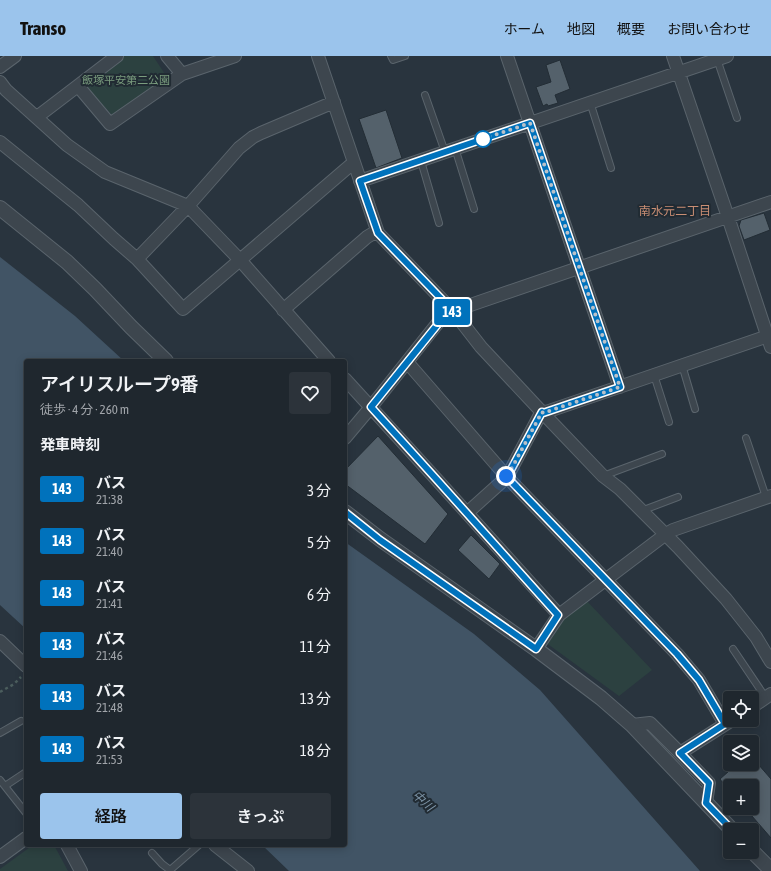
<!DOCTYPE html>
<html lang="ja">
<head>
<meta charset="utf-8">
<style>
  body { margin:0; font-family:"Asap Condensed","Noto Sans JP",sans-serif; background:#2c333a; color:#f1f3f6; height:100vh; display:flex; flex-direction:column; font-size:15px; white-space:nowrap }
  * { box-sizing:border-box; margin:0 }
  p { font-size:13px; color:#a1a5aa }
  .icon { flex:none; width:22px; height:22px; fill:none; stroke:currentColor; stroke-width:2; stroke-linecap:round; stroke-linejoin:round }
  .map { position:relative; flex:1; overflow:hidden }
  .panel { position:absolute; left:24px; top:303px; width:323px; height:488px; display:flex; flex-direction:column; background:#1f272e; border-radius:4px; box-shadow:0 2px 10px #0003,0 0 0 1px #3c444a }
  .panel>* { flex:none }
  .badge { padding:0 8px; border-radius:3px; font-size:14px; line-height:26px }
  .buttons { position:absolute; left:723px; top:635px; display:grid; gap:8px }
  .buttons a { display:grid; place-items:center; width:36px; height:36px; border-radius:4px; background:#1f272e; box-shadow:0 2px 10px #0003,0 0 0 1px #3c444a; font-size:20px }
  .you { position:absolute; width:20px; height:20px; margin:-10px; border:3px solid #fff; border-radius:50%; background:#1a73e8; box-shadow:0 0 0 6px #1a73e833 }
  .map>.badge { position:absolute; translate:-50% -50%; box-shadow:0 0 0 2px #fff }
  h2 { padding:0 16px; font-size:15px; line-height:36px }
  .round { display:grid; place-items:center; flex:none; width:42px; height:42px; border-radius:4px; background:#2c333a }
  .summary { display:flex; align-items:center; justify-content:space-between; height:68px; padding:0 16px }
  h1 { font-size:19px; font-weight:600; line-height:30px }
  .primary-button { display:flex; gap:8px; margin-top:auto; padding:8px 16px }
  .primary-button a { flex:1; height:46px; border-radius:4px; background:#9bc4ec; color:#111; font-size:16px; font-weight:600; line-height:46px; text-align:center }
  .primary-button a+a { background:#2c333a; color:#f1f3f6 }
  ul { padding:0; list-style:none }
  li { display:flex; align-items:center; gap:12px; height:52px; padding:0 16px }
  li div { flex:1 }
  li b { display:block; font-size:15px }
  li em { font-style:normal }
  li .badge { min-width:44px; font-weight:700; text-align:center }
  header { display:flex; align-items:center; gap:24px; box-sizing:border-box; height:56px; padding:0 20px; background:#9bc4ec; color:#111 }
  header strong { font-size:19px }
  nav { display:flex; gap:22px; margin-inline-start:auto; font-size:14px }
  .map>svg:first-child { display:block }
  .green { fill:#2c4140 }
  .water { fill:#415465 }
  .building { fill:#54616b; stroke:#232d35 }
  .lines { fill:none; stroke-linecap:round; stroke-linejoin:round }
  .service-casing { stroke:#5a646c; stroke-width:8 }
  .minor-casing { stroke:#5a646c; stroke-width:14 }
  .tertiary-casing { stroke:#5a646c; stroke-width:16 }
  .path { stroke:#4b5d5d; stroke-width:2.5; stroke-dasharray:3 3; stroke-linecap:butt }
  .service { stroke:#3d464e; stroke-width:6 }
  .minor { stroke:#3d464e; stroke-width:12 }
  .tertiary { stroke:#3d464e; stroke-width:14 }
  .line-casing { stroke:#fff; stroke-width:9 }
  .line { stroke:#0072bc; stroke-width:6 }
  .walk { stroke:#b9c1c9; stroke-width:4; stroke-dasharray:0 7.2 }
  .stop-dot { fill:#fff; stroke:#0072bc; stroke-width:2 }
  .labels { text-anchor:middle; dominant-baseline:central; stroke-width:4; stroke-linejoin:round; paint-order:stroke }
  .park-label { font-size:11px; fill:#7a9c7e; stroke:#212b33 }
  .neighbourhood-label { font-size:12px; fill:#c98e74; stroke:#212b33 }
  .water-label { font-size:12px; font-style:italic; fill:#7e95a8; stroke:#212b33 }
</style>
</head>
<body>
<header>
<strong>Transo</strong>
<nav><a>ホーム</a><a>地図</a><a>概要</a><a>お問い合わせ</a></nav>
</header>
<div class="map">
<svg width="771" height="815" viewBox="0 0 771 815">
  <rect width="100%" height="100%" fill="#29343e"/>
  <path class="green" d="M123,0H153L167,21L112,59L85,30Z
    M585,543L652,614L619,640L545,586L560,562Z
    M33,789H54L68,815H0V813Z"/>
  <path class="water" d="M0,201L75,260L124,305H26V573L0,549Z
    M345,486L474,578L540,634L700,815H289L262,789H345Z"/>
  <path class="building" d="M560,4L570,33L555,39L558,47L548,50L547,48L543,50L536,31L551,26L546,9Z
    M386,54L402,102L376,112L359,63Z
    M764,157L770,174L744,184L739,170L741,164Z
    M378,380L448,458L425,488L345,428V414Z
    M471,479L500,508L489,523L458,494Z
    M737,708H758L771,723V782L745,752H752V730H725L720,723Z"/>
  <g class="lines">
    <defs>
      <path id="service" d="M391,0L393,4L405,0
        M717,3L737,62
        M425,39L445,96
        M590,46L611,112
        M455,92L474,153
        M421,105L439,167
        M682,309L695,353
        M654,319L669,366
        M746,382L766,441
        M603,420L662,398
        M641,455L678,441
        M733,593L766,642
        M0,677L21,665
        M0,724L26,757
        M5,730L26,716
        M152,797L162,808L170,814
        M169,815L199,789"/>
      <path id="minor" d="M167,0L182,18L235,0
        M318,0L378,177L453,255L481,291L539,353L603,420L620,433L678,491L726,543L756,581L771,606
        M507,0L620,331
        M673,0L728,161L771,291
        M0,11L15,0
        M0,26L6,34L67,89L105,116L188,150L240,204L329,305
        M78,30L110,68L182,18
        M37,61L117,0
        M0,86L78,149L114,183L137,203L183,253L353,107
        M360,125L727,0
        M137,203L188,150L239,92L253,81L261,77L334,46
        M283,254L367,181L377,175
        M407,306L507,421L677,598L699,624L725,668
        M345,323L438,425L559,559
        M543,357L771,279
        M345,382L371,351L441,263L453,255L771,146
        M467,457L507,421L542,355
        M0,585L26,610
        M536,593L559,559L666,478L673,474L771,440
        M752,651L771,638
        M632,669L650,667L680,697L709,727L706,747
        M680,697L732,664
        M67,789L81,815
        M215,789L248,815
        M0,801L26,782"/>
      <path id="tertiary" d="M0,152L67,206L95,233L131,271L166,305
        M345,456L380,483L536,593L601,642L632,669L732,774
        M752,795L771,814"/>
    </defs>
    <use href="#service" class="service-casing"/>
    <use href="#minor" class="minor-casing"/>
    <use href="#tertiary" class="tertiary-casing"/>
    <path class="path" d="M0,636L14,628L21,621"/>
    <use href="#service" class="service"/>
    <use href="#minor" class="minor"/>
    <use href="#tertiary" class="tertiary"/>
  </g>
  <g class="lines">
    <defs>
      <path id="line" d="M345,456L380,484L536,593L558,559L438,425L371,351L442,263L453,255L378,177L360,125L530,67L620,331L543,357L542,356L507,421L677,598L699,624L725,668L680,697L709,727L706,747L732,774"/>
    </defs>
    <use href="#line" class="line-casing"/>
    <use href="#line" class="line"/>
    <path class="walk" d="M483,83L530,67L620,331L543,357L542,356L507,421L506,420"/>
  </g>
  <circle class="stop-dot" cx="483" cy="83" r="8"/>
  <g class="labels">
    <g class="park-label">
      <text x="126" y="24">飯塚平安第二公園</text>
    </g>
    <g class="neighbourhood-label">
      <text x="675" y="155">南水元二丁目</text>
    </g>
    <g class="water-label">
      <text transform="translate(423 745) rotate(42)">中川</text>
    </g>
  </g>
</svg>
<div class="buttons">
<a><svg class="icon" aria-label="locate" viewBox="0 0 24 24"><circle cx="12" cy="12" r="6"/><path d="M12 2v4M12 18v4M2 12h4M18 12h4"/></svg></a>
<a><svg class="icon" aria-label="layers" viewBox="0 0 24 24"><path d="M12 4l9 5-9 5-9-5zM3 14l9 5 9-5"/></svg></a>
<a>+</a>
<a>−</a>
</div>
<div class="you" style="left:506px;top:420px"></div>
<b class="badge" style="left:452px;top:256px;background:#0072bc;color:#fff">143</b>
<section class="panel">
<div class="summary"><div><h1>アイリスループ9番</h1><p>徒歩 · 4 分 · 260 m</p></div><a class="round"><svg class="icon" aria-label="heart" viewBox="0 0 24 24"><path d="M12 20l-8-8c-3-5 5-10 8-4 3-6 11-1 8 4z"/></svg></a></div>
<h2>発車時刻</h2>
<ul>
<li><span class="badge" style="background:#0072bc;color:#fff">143</span><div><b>バス</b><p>21:38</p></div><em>3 分</em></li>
<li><span class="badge" style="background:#0072bc;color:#fff">143</span><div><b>バス</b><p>21:40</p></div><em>5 分</em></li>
<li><span class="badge" style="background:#0072bc;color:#fff">143</span><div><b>バス</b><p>21:41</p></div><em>6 分</em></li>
<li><span class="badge" style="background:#0072bc;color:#fff">143</span><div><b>バス</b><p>21:46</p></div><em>11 分</em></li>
<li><span class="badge" style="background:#0072bc;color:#fff">143</span><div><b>バス</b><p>21:48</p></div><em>13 分</em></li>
<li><span class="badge" style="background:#0072bc;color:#fff">143</span><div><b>バス</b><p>21:53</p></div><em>18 分</em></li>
</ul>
<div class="primary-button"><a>経路</a><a>きっぷ</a></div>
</section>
</div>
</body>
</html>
